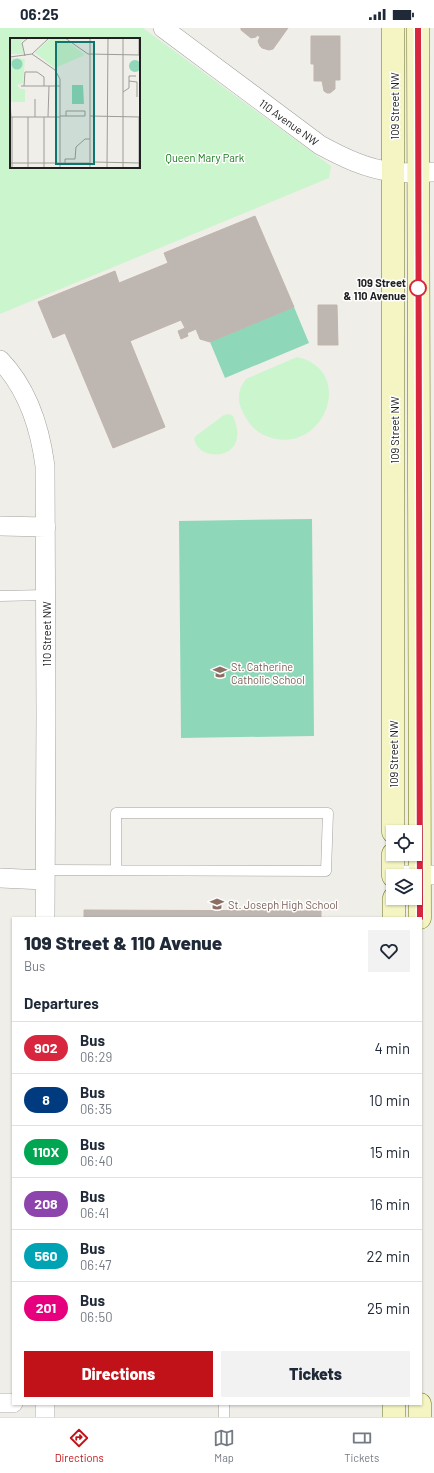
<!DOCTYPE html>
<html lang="en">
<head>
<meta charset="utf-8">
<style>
  body { margin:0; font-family:Barlow,sans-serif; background:#f2f2f3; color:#1f2937; height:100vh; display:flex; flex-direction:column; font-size:15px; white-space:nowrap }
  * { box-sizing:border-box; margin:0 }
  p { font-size:13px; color:#747a83 }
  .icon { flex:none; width:22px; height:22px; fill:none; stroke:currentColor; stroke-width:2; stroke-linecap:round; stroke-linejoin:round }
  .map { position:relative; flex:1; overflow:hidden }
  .panel { position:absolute; left:12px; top:889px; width:410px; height:488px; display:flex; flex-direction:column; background:#fff; border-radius:0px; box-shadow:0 1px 3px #0004 }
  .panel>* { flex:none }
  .badge { padding:0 8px; border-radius:13px; font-size:14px; line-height:26px }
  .fabs { position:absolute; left:386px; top:797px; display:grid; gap:8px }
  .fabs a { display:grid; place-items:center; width:36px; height:36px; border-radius:0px; background:#fff; box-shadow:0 1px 3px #0004; font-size:20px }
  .map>.badge { position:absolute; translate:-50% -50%; box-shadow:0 0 0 2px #fff }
  h2 { padding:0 12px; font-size:15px; line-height:36px }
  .round { display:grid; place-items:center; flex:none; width:42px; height:42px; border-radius:0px; background:#f2f2f3 }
  .headline { display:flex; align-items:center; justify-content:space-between; height:68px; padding:0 12px }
  h1 { font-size:19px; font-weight:800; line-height:30px }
  .action { display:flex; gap:8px; margin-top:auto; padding:8px 12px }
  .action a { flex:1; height:46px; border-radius:0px; background:#c01218; color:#fff; font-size:16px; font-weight:800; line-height:46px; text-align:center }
  .action a+a { background:#f2f2f3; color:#1f2937 }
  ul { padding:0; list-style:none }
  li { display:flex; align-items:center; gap:12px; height:52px; padding:0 12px; border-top:1px solid #e0e1e3 }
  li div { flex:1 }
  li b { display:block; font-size:15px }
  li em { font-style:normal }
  li .badge { min-width:44px; font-weight:700; text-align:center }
  .status { display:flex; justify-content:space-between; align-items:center; height:28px; padding:0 20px; background:#fff; direction:ltr }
  .status svg { height:11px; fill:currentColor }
  .tab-bar { display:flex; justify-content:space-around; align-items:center; height:56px; border-top:1px solid #e0e1e3; background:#fff; font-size:11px; color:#747a83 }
  .tab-bar a { display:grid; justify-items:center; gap:2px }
  .tab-bar .current { color:#c01218 }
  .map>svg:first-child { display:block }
  .park { fill:#cbf5cd; fill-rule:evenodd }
  .pitch { fill:#8ed8b9 }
  .building { fill:#beb7b1; stroke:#c1b5ac }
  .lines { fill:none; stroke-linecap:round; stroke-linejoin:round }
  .lane-casing { stroke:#a2a2a2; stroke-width:11 }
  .street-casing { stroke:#a2a2a2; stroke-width:20 }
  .secondary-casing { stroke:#6a710f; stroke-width:23 }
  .lane { stroke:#fff; stroke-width:10 }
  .street { stroke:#fff; stroke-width:19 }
  .secondary { stroke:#f4f5c2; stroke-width:22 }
  .line-casing { stroke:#fff; stroke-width:9 }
  .line { stroke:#d7263d; stroke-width:6 }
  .stop-dot { fill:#fff; stroke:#d7263d; stroke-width:2 }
  .labels { text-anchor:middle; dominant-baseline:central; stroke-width:3; stroke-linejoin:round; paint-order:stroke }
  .street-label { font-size:11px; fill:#212121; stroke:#fff }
  .park-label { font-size:11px; fill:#16781b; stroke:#fff }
  .stop-label { font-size:11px; font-weight:bold; fill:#212121; stroke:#fff; text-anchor:end }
  .education-label { font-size:11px; fill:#785e54; stroke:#fff; text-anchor:start }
  .inset-road { fill:none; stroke:#9d9c99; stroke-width:1 }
  .view { fill:#0f766e; fill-opacity:0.15; stroke:#0f766e; stroke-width:2 }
  .inset-edge { fill:none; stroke:#212121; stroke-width:2 }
</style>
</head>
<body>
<div class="status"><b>06:25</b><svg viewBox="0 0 49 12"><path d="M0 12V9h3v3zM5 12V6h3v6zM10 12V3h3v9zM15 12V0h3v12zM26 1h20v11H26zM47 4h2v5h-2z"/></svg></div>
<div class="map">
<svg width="434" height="1389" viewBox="0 0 434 1389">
  <rect width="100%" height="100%" fill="#f0eee9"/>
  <path class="park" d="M0,0H143L331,138L329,150L0,286ZM11,11H139V139H11Z
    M297,329C356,342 325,425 272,410C260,407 252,400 246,390C237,376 236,364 246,351Z
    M229,386L233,388C253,432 198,437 194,410L197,407L224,387Z"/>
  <path class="pitch" d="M294,279L309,315L225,350L210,314Z
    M312,491L314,708L181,710L179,493Z"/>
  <path class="building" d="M241,0H288L273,21L269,22L262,20L260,18L258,13L260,9L257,7L256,9L251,10L241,2Z
    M311,8H340V52H335V61L330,65H327L324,63L322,53H314V36H311Z
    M255,188L294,279L210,314L200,311L196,301L187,305L188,308L181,311L178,303L185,300L181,292L130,313L165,399L113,420L65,305L53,310L38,274L115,243L119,255L168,235L164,225Z
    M318,277H337L338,317H318Z
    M84,882L321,883V890H84Z"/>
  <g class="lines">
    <defs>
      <path id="lane" d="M0,568L46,567
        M45,842L326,843L328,785H116V842
        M224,1376V1389"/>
      <path id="street" d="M163,0L320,117C344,130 367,141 393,144C406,146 421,144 434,144
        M0,332C28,361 40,400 45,438L46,687L45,890
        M0,498L46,499
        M393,847H434
        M0,850L45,852
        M0,1375H13
        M45,1376V1389"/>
      <path id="secondary" d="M418,0L420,890
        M393,804V0
        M393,826V848
        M394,870V890
        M420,1376V1389
        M394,1389V1376"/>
    </defs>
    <use href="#lane" class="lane-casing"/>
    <use href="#street" class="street-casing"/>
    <use href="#secondary" class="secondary-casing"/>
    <use href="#lane" class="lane"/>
    <use href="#street" class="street"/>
    <use href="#secondary" class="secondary"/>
  </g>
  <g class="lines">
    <defs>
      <path id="line" d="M418,0L420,890"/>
    </defs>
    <use href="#line" class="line-casing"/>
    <use href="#line" class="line"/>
  </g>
  <defs>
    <symbol id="school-bare" viewBox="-9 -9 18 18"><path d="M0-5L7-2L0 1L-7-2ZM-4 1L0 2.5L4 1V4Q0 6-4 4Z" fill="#8d6e63" stroke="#fff" stroke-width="2.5" paint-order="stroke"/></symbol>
  </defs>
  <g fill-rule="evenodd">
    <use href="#school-bare" x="210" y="634" width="20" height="20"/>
    <use href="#school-bare" x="207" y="866" width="20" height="20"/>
  </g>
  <circle class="stop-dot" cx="418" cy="260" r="8"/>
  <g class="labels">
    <g class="street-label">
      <text transform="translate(394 78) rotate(-90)">109 Street NW</text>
      <text transform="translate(289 94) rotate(36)">110 Avenue NW</text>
      <text transform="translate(394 402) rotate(-90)">109 Street NW</text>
      <text transform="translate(46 606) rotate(-90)">110 Street NW</text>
      <text transform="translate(393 726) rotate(-90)">109 Street NW</text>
    </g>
    <g class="park-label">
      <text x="205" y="129">Queen Mary Park</text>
    </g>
    <g class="stop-label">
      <text x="406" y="254">109 Street<tspan x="406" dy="13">&amp; 110 Avenue</tspan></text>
    </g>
    <g class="education-label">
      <text x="231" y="638">St. Catherine<tspan x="231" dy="13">Catholic School</tspan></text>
      <text x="228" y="876">St. Joseph High School</text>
    </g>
  </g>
  <g transform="translate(10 10)">
    <rect width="130" height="130" fill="#f0eee9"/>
    <path d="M0,0H16L11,3L14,16H0ZM41,0H53L75,17L45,30L25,15ZM0,20L15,21L13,45L7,47L10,51H15V64H1L0,61Z" fill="#cbf5cd"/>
    <path d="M1.5 26a5.5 5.5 0 1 1 11 0a5.5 5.5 0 1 1-11 0ZM119 28a6 6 0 1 1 12 0a6 6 0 1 1-12 0ZM62,47H73L74,66H62Z" fill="#8ed8b9"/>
    <path class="inset-road" d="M55,0L78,16L130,17M80,0V130M22,16L45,32L50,41V130M129,17V0M15,18L12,5L18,0M0,19L22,16L39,0M119,43L127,44V59M11,48H50M14,48L15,34H27L34,39V48M113,54L119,50V38H126M0,62L1,79M50,78H75V73H56V78M80,78L130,79M0,79H50M2,79V130M18,79V130M25,79V61M38,79L39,48M129,79V130M83,124L130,125M0,125H80M55,125V121H65L66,109L75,101H80M34,130V79M97,130L98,0M113,130V0"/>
    <path class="view" d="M46,4H84V126H46Z"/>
    <rect width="130" height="130" class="inset-edge"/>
  </g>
</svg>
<div class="fabs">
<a><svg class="icon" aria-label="locate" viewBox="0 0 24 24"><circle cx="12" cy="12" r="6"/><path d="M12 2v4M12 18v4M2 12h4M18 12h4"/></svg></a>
<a><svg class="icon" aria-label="layers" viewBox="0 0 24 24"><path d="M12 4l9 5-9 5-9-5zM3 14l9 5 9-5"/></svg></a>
</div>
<section class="panel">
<div class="headline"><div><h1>109 Street &amp; 110 Avenue</h1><p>Bus</p></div><a class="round"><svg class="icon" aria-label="heart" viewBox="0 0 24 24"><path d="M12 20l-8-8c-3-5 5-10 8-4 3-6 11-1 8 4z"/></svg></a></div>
<h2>Departures</h2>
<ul>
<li><span class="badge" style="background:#d7263d;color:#fff">902</span><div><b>Bus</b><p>06:29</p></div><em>4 min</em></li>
<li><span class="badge" style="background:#003b80;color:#fff">8</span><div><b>Bus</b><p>06:35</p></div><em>10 min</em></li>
<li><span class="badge" style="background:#00a651;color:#fff">110X</span><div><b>Bus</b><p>06:40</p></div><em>15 min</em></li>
<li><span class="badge" style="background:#8e44ad;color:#fff">208</span><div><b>Bus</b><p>06:41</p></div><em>16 min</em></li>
<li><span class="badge" style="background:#00a3b4;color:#fff">560</span><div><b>Bus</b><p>06:47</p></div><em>22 min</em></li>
<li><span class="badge" style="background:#e6007e;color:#fff">201</span><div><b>Bus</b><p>06:50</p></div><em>25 min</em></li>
</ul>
<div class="action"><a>Directions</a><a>Tickets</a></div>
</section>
</div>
<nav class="tab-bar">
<a class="current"><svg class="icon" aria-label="directions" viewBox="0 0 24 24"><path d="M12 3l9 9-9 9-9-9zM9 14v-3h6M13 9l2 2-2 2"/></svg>Directions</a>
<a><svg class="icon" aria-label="map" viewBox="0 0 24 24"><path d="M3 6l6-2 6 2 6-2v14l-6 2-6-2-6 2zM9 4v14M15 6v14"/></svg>Map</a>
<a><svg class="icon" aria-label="tickets" viewBox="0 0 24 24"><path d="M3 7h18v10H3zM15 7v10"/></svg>Tickets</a>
</nav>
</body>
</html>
